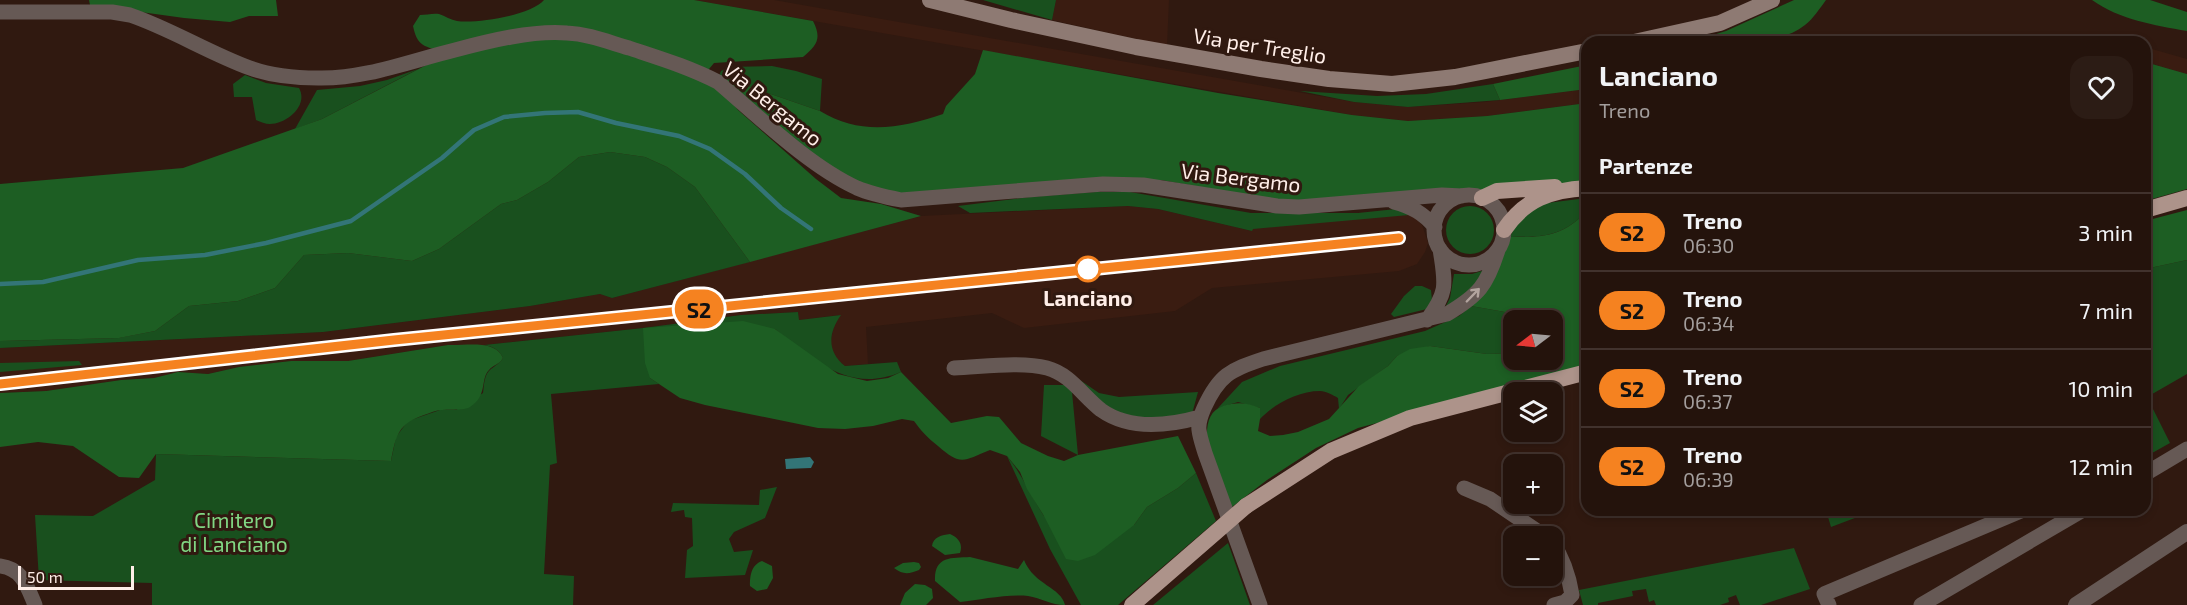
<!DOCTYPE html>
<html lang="it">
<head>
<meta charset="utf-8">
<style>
  body { margin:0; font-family:"Exo 2",sans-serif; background:#2c1c15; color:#f1f3f6; height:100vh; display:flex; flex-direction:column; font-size:22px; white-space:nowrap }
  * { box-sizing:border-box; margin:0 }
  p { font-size:20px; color:#a39e9d }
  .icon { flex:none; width:33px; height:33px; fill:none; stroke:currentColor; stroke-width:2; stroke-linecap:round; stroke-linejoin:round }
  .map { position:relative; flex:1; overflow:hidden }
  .sheet { position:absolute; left:1581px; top:36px; width:570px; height:480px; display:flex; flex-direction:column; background:#24130c; border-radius:18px; box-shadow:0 3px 9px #0003,0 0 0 2px #41322d }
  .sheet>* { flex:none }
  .badge { padding:0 12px; border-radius:20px; font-size:21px; line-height:39px }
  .needle { width:39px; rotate:254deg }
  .tools { position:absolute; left:1503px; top:310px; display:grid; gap:12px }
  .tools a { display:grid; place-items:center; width:60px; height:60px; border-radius:12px; background:#24130c; box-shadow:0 3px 9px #0003,0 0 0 2px #41322d; font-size:30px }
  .scale { position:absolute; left:18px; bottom:15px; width:116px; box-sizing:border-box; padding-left:6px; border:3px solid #ffeee8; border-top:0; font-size:16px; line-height:21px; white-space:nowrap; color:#ffeee8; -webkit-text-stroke:4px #301910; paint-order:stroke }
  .map>.badge { position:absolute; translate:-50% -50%; box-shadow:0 0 0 3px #fff }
  h2 { padding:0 18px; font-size:22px; line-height:54px }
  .round { display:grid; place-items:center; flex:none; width:63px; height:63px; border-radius:18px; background:#2c1c15 }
  .overview { display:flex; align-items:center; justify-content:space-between; height:102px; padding:0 18px }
  h1 { font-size:28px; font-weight:700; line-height:45px }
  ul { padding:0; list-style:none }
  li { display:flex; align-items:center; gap:18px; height:78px; padding:0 18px; border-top:2px solid #41322d }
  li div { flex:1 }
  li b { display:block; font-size:22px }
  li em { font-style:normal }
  li .badge { min-width:66px; font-weight:700; text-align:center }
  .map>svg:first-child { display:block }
  .built { fill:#3a1c11 }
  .green { fill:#19501e }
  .forest { fill:#1d5e23 }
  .water { fill:#337577 }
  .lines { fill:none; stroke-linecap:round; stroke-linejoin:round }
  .stream { stroke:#337577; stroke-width:4.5 }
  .minor { stroke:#665955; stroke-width:15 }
  .tertiary { stroke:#665955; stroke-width:16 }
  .secondary { stroke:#8e7a73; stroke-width:16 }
  .primary { stroke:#ad938a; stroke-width:16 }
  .rail { stroke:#c9b7b0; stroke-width:4.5; stroke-dasharray:12 6; stroke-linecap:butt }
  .primary-bridge { stroke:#ad938a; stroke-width:16 }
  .oneway { stroke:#b2a49e }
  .line-casing { stroke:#fff; stroke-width:14 }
  .line { stroke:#f58220; stroke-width:9 }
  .stop-dot { fill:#fff; stroke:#f58220; stroke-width:3 }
  .labels { text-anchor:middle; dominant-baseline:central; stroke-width:6; stroke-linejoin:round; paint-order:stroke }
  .street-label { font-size:21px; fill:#ffeee8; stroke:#301910 }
  .stop-label { font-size:21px; font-weight:bold; fill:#ffeee8; stroke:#301910 }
  .park-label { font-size:21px; fill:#81d683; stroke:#301910 }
</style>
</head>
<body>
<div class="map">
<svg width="2187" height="605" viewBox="0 0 2187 605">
  <rect width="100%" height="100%" fill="#301910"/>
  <path class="built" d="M694,0H774L1354,102L1408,107L1485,102L1587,89V103L1487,116L1408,121L1352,115Z
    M1056,0H1169L1167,46L1052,20Z
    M2145,47L2187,59V74L2145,62Z
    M1128,206L1158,209L1252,231L1251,213H1358L1396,209L1410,212L1422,225L1428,243L1425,252L1417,264L1399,271L1212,288L1175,311L1024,328L992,313L866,327L868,364L845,366L836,359L831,347V340L834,325L840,315L799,320L798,312L741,315L643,328L484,345H448L348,361H291L239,367L208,374L178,372L154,378L121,380L46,391L0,393V348L323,332L530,306L600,294L612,298L921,216Z"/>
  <path class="green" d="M983,0H1056L1052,20Z
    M772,66L796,71L822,79L820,111L719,76L721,71L729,67Z
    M418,69L322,119L295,129L317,90L360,86L387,80Z
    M245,75L266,83L299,88C309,106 286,124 270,124C265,124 261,122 256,120L252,97H234L233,84Z
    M1493,84L1500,100L1408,107L1354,102L1300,91L1377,96L1426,94Z
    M610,152L645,157L667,167L695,187L750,262L612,298L600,294L530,306L323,332L0,348V341L118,338L155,331L189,306L238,301L275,288L304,255L348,253L412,261L439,249L501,204L517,200L548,182L579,157Z
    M1096,192H1130L1251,213H1358L1396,209L1409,215L1253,229L1252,231L1158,209L1128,206L970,213L958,206L1030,197Z
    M1587,198V211C1562,237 1544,237 1510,237L1520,216L1539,204Z
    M1446 230a24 24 0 1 1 48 0a24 24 0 1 1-48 0Z
    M2187,260V374L2147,397L2170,443L2145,457V269Z
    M1485,270L1471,290L1445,308L1450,298L1454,274H1472Z
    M1415,286H1422L1431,290L1432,300L1427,309L1394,317L1391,314L1404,296Z
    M1471,306L1522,315L1529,321H1514L1513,353L1487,354L1430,346L1397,356L1388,366L1348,395L1339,409L1338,398C1333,395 1326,391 1320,391C1298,391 1274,404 1260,419V408L1238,402L1218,408L1242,382L1280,366L1425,331L1459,316Z
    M798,312L799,320L841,315C828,333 827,352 845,366L897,362L901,372C849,394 814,360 775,329L650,378L659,384L551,394L557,463L550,465L544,574L574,576L573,605H152V583L39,580L35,515L93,516L155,480L156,454L391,461L396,437L408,421L440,410H456L483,393C484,385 484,374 491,369C496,365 499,364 503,358C499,349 493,347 484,345L643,328L741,315Z
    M79,361L82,365L0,372V363Z
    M1080,380L1099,393L1119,397L1198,392L1192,414C1174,423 1124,418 1107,408C1097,401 1088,389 1080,380Z
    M1044,385H1068L1072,392L1078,455L1041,436Z
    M1007,456C1022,474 1031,496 1044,516L1134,525L1147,507L1178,488L1196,473L1216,521L1118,605H1081L1050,549Z
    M777,487L765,518L734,532L729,539L734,552L753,550L745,575L685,578L687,550L693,546L692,518L685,517L684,510L671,512L673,503L759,505L760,490Z
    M1826,510H1876L1831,527Z
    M1228,543L1250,605H1153Z
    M1794,548L1810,589L1761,605H1740L1736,595L1728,598L1729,602L1720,605H1656L1654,600L1649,602L1646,589L1632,591L1633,596L1598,603V605H1583L1579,590Z"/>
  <path class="forest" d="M89,0H276L278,16H249L230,22L184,18L90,5Z
    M544,0H694L813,21C822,39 817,45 803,57L714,63L709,69V74L738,110L816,179L841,198L881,204L921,216L750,262L695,187L667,167L645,157L610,152L579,157L548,182L517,200L501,204L439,249L412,261L348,253L304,255L275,288L238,301L189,306L155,331L119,338L0,341V184L183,168L322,119L438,59L440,51C423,46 417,45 413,26L420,15C426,15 433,13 439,14C445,16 451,20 457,21C476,24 532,15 544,0Z
    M1794,0H1826C1820,8 1813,19 1805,25C1776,48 1725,42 1690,42L1726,31Z
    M2092,0H2150L2187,12V31C2154,25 2120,20 2092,0Z
    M983,50L1218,93L1352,115L1408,121L1487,116L1587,103V185L1481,191L1444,190L1298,202L1234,193L1161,180L1059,182L894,196L831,171L719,76L820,111C861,136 901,128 943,114L946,106L975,74Z
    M2145,62L2187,74V189L2145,201Z
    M1587,65V89L1500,100L1493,84Z
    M2187,210V260L2145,269V221Z
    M1587,211V367L1358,428L1316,448L1267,480L1228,510C1220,486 1188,418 1223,406C1236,402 1247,402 1260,408V419L1258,431L1270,436L1283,435L1298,432L1329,419L1359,386L1388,366L1397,356L1410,349L1430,346L1487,354L1513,353L1514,360H1552V321H1529L1522,315L1471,306L1498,268L1508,237C1542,237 1561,238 1587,211Z
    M743,321L775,329L838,374L867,381L888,378L901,372L951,423L987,416L999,417L1021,443L1048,456L1064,461L1078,455L1178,436L1196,473L1178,488L1147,507L1134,525L1095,555L1078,561L1066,559L1044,516L1027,489L1020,472L1007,456L990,450C963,461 961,466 938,446C928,438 921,431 914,421L902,419L873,426L845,429L818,428L705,405L680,398L650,378L645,363L643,328Z
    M448,345C466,346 495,339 503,358C499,365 493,365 489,370C480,379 488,396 470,407C463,411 451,409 442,410C436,410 430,413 424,415C398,424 396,435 391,461L156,454L139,478L119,477L73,446L38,442L0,447V393L46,391L121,380L154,378L178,372L208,374L239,367L291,361H348Z
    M950,534C959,538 963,544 960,553L945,555L932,546C933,537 942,535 950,534Z
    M970,557L1018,569L1024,560C1034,585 1061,587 1065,605C1051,605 1041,598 1028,596C1007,594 980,600 960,602L935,581C934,556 951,558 970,557Z
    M762,561L772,566L773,578L767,589L757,591L750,586C750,576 751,565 762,561Z
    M914,562L919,563L921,567L919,570C909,574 903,575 894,568L903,563Z
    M915,584L925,585L932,589L933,598L926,605H900L905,593Z"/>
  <path class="water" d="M810,457L814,462L811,468L786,469L785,459Z"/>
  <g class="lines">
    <path class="stream" d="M0,284L43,282L138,260L205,255L266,243L351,221L442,158L474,130L504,117L545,113L578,112L616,123L679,136L710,149L745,174L781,208L811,229"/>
    <path class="minor" d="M0,12H112L130,15C171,29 209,53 250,68C272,76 295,78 318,78C365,79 410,61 455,50C489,41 533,30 567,33C589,34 608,42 629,48C659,58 689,67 718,82C759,117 809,166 857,188C871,194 886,197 901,200L1103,184L1143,185L1277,206L1299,207L1442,195L1462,196
      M1434 230a35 35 0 1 1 70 0a35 35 0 1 1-70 0Z
      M1394,202C1412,207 1423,213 1435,227
      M1427,320C1449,291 1445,283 1440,249
      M954,368C982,367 1020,361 1047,368C1070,374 1083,396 1101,410C1129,430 1168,426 1200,417
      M2145,474L2187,449
      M1464,488L1490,499L1546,537
      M1552,542C1563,558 1569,576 1572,595L1565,602L1554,605
      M0,566C23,569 27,586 35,605
      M1260,605L1205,453C1203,446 1200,438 1199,430C1198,422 1201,415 1204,408C1219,375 1230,370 1263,359L1447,314C1479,295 1487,285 1498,250
      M1829,605L1824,594L2023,510
      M1921,605L2083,510"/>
    <path class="tertiary" d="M2076,605L2187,532"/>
    <path class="secondary" d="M930,0L1011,20L1136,47L1261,69L1329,79L1392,84L1455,77L1587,51
      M1634,42L1720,23L1772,0"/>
    <path class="primary" d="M1482,198L1497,191L1555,187
      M2145,210L2187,198
      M1504,230C1525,199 1551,190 1587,188
      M1246,506L1331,451L1410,418L1587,372"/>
    <path class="rail" d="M0,384L394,340L1256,251"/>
    <path class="primary-bridge" d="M1132,605L1246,506"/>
  </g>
  <defs><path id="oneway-shaft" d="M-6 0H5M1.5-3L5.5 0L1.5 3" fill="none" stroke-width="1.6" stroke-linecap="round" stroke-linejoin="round" transform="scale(1.5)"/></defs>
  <use class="oneway" href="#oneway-shaft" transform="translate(1473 295) rotate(-46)"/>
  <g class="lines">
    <defs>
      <path id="line" d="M0,384L394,340L1399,238"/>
    </defs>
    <use href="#line" class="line-casing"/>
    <use href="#line" class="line"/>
  </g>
  <circle class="stop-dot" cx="1088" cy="269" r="12"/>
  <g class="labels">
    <g class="street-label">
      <text transform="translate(1260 45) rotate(9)">Via per Treglio</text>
      <text transform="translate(773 103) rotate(39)">Via Bergamo</text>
      <text transform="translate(1241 177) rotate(7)">Via Bergamo</text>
    </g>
    <g class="stop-label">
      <text x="1088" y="297">Lanciano</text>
    </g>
    <g class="park-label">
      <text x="234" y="519">Cimitero<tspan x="234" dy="24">di Lanciano</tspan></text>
    </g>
  </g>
</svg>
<div class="tools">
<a><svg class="needle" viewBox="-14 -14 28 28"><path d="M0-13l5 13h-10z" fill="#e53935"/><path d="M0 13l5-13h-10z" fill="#a39e9d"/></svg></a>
<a><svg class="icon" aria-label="layers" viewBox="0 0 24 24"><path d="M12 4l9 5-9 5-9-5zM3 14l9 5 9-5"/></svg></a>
<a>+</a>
<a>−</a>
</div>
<div class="scale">50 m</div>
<b class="badge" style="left:699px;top:309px;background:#f58220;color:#111">S2</b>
<section class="sheet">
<div class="overview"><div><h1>Lanciano</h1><p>Treno</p></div><a class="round"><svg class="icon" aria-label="heart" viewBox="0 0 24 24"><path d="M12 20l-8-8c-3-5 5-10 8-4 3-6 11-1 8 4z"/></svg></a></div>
<h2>Partenze</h2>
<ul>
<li><span class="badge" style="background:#f58220;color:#111">S2</span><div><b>Treno</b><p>06:30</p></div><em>3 min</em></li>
<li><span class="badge" style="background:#f58220;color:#111">S2</span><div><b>Treno</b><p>06:34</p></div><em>7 min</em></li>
<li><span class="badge" style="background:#f58220;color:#111">S2</span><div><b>Treno</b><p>06:37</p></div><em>10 min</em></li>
<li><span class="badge" style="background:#f58220;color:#111">S2</span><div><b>Treno</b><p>06:39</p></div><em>12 min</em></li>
</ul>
</section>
</div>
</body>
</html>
